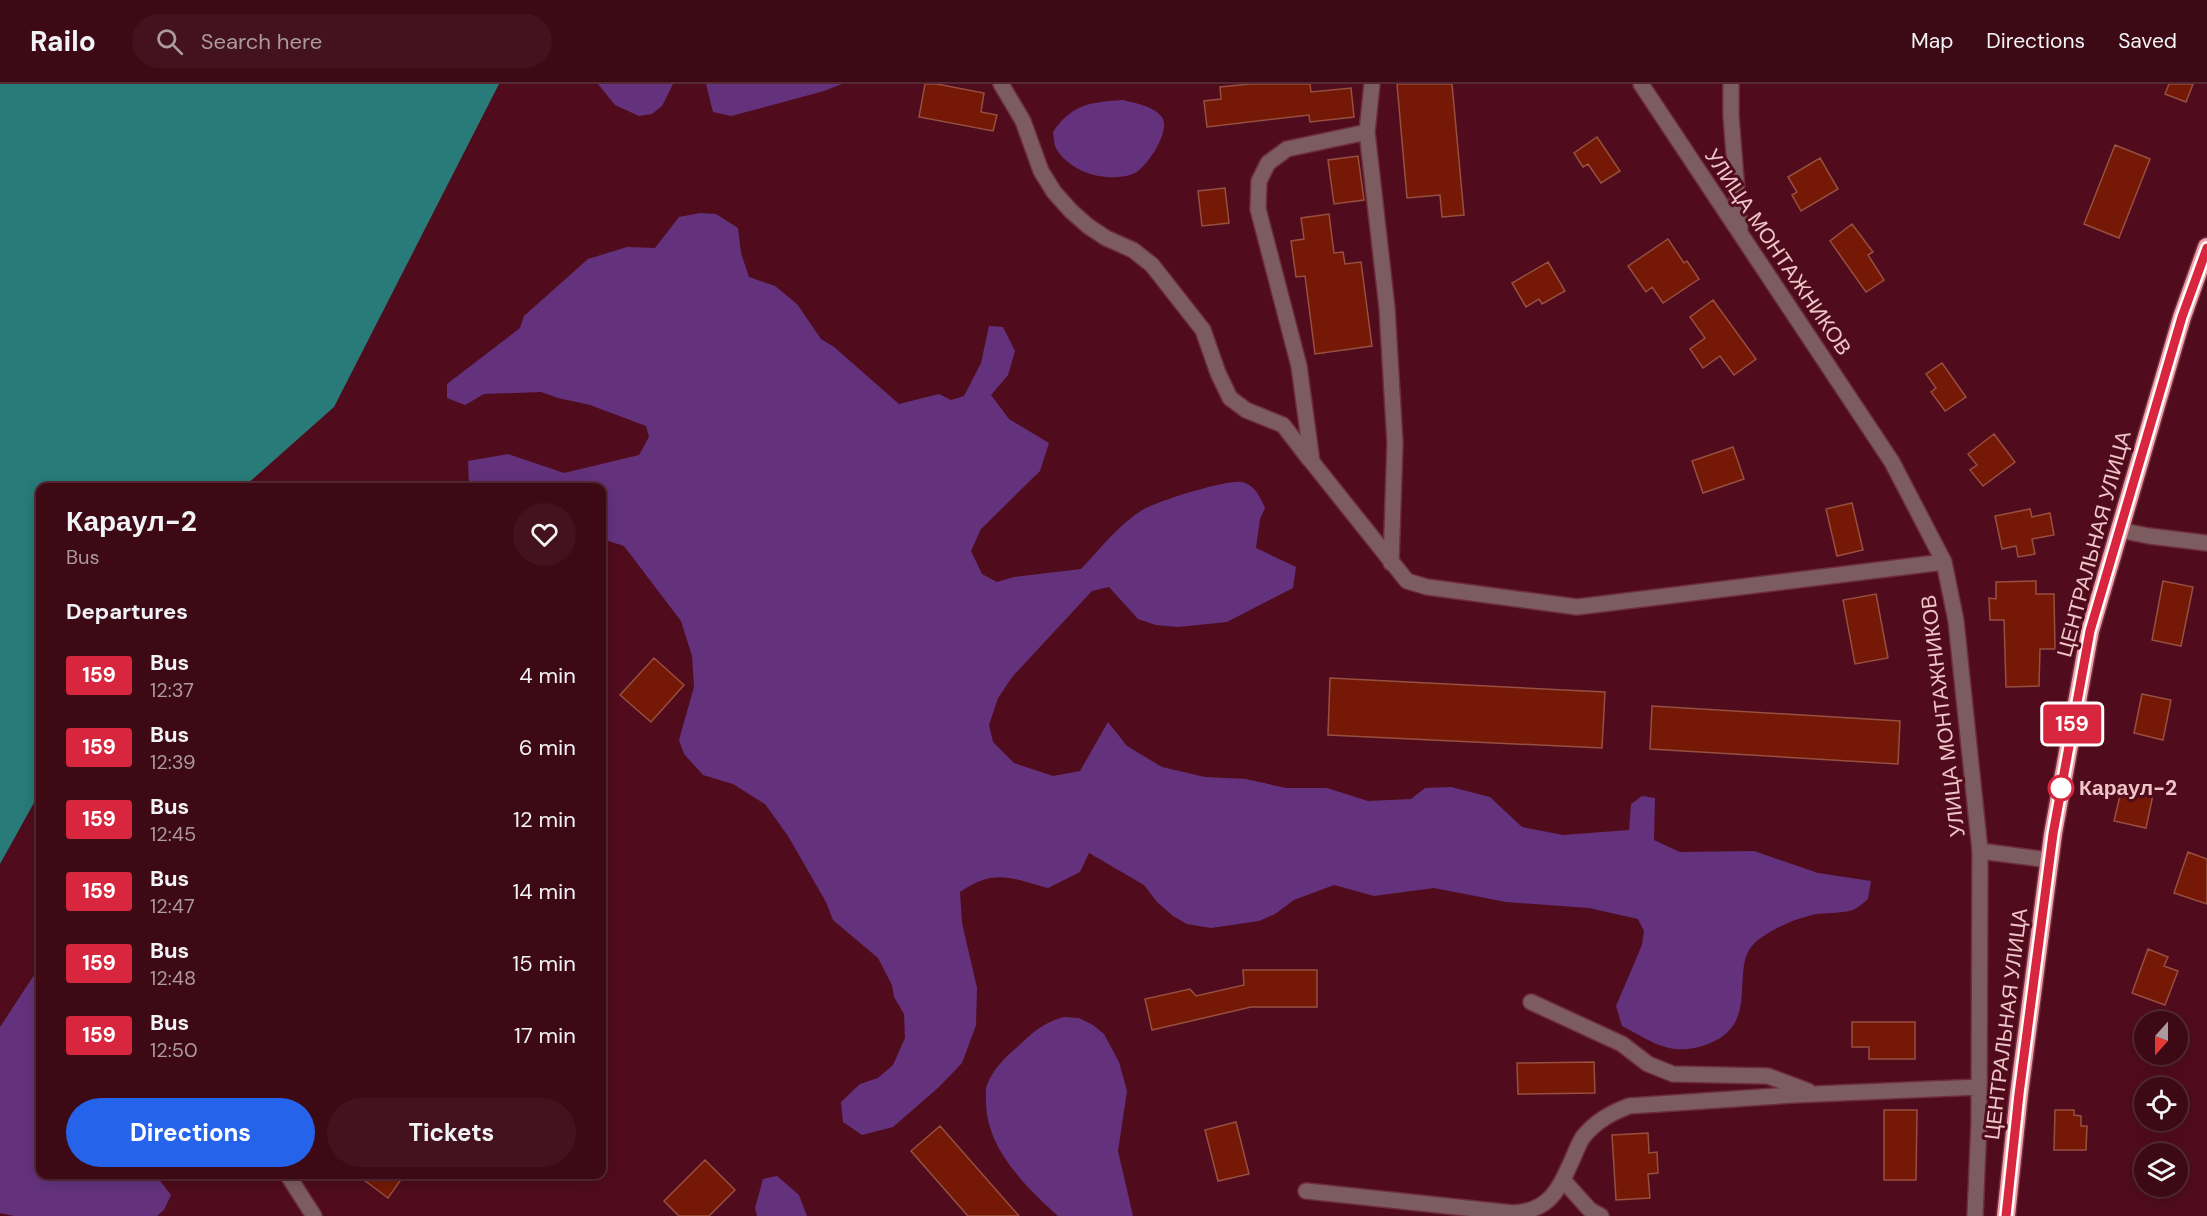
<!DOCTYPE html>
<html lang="en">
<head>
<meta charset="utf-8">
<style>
  body { margin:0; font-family:"DM Sans",sans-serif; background:#43121e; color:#f1f3f6; height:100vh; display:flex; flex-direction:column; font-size:22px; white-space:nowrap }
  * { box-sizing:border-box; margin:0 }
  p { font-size:20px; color:#ac9aa0 }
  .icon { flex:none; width:33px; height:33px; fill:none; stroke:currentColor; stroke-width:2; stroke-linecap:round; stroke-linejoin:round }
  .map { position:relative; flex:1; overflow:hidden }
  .sheet { position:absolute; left:36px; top:399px; width:570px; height:696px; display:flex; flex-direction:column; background:#3c0915; border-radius:12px; box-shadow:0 3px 15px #0003,0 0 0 2px #552a34 }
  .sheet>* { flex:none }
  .badge { padding:0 12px; border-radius:4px; font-size:21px; line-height:39px }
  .needle { width:39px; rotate:201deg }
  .fabs { position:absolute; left:2134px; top:927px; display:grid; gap:12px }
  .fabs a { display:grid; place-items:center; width:54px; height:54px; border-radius:50%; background:#3c0915; box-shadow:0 3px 15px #0003,0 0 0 2px #552a34; font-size:30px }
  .map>.badge { position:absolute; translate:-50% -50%; box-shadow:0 0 0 3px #fff }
  h2 { padding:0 30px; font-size:22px; line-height:54px }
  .round { display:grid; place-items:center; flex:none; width:63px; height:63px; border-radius:32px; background:#43121e }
  .overview { display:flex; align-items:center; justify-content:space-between; height:102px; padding:0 30px }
  h1 { font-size:28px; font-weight:700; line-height:45px }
  .action { display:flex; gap:12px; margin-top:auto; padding:12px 30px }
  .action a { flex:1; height:69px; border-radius:36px; background:#2563eb; color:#fff; font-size:24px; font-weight:700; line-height:69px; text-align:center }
  .action a+a { background:#43121e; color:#f1f3f6 }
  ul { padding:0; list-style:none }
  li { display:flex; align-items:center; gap:18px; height:72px; padding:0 30px }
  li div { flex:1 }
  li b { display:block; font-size:22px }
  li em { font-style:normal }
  li .badge { min-width:66px; font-weight:700; text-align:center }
  header { display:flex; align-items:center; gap:36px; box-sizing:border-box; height:84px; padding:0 30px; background:#3c0915; border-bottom:2px solid #552a34 }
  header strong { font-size:28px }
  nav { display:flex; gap:33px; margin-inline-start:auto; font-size:21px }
  .search { width:420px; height:54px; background:#43121e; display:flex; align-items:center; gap:15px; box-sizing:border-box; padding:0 21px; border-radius:33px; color:#ac9aa0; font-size:22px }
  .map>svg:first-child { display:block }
  .green { fill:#64327d }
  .water { fill:#287b79 }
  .building { fill:#751906; stroke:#964f40; stroke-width:1.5 }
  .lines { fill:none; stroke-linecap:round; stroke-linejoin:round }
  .minor-casing { stroke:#6d2d3b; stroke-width:18 }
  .highway-casing { stroke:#6d2d3b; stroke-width:21 }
  .minor { stroke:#7d5c5f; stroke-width:15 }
  .highway { stroke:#f19fa7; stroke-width:18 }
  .line-casing { stroke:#fff; stroke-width:14 }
  .line { stroke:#d7263d; stroke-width:9 }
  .stop-dot { fill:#fff; stroke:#d7263d; stroke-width:3 }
  .labels { text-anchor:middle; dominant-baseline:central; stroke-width:6; stroke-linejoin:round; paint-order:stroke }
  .street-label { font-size:21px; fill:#f0c5c8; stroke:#500c1c }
  .stop-label { font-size:21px; font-weight:bold; fill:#f0c5c8; stroke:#500c1c; text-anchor:start }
</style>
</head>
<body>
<header>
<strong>Railo</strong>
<div class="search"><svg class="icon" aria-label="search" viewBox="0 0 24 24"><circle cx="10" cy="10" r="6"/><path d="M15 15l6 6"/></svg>Search here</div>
<nav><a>Map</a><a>Directions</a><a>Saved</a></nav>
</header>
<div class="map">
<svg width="2207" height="1132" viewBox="0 0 2207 1132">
  <rect width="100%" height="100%" fill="#500c1c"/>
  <path class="green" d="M598,0H673L662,22L652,30L639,32L615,21Z
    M706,0H842L824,7L731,32L713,28Z
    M1123,16C1134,19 1153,22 1161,32C1173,45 1146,85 1133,90C1107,99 1072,89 1057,66C1054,62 1054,54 1053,48C1072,20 1091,18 1123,16Z
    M700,129L716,130L738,144L741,169L749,193L775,202L797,220L821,255L834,263L899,320L939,310L951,316L964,312L981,279L989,242L1003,243L1015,267L1008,291L991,311L1009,335L1049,359L1040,387L981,445L971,467L982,490L997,498L1014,493L1081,485C1101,464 1119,440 1144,425C1158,417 1227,395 1242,398C1255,401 1260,413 1265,424L1260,435L1256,464L1296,483L1293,504L1227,538L1178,543L1156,541L1138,535L1109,503L1092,507L1013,592L998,614L989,641L993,658L1014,679L1053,692L1080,687L1108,638L1127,662L1162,683L1205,693L1246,695L1286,704H1327L1368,717L1411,715L1425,704L1451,703L1490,713L1522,743L1563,751L1629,746L1631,720L1642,712L1655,714L1654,756L1680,768L1754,767L1818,789L1871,797L1868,815C1863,819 1858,824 1853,826C1840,830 1825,828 1812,831C1792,836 1774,844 1758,856C1725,881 1765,938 1708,960C1671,974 1653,958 1622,942L1616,922L1642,861L1644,847L1638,835L1589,824L1506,818L1434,804L1374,812L1334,801L1294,816L1275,830L1259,837L1211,844L1187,840L1173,832L1157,818L1144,801L1089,769L1080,788L1048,804C1011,794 995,784 960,808L962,839L977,904L976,941L962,979L939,1003L893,1043L862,1051L843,1038L841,1018L860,1000L878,994L893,981L905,954L904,930L894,913L892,901L878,874L833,836L826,818L788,752L765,720L733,700L703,691L684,670L679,656L694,603L692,572L681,537L624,462L602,455V404L469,403L468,377L508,370L564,389L639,371L649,353L646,342L590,321L558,314L541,308L484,310L465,321L447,314V300L520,244L524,232L588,175L627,163L655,164L679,133Z
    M40,882V1090L151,1091L158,1094L171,1111L164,1126L157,1132H14L0,1129V943Z
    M1064,933L1079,934L1093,941L1104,950L1119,978L1127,1007L1118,1067L1133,1132H1058C1026,1103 987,1065 986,1019C986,1013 985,1006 987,1001C992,987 1004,974 1015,965C1030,951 1043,938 1064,933Z
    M777,1092L799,1111L807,1132H757L755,1124L763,1095Z"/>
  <path class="water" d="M0,0H499L334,323L244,403L40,404V708L0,780Z"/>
  <path class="building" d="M925,0H937L984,9L981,28L997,31L993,47L919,33Z
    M1250,0H1310L1311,8L1351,4L1354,33L1310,38L1309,31L1207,43L1204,17L1221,15L1220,3Z
    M1397,0H1452L1464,131L1442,133L1440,111L1407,114Z
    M2169,0H2193L2186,18L2165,10Z
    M1597,53L1620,87L1601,99L1588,80L1583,83L1574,69Z
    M2115,61L2150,75L2119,154L2084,140Z
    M1358,72L1364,116L1334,120L1328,76Z
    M1820,74L1838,105L1801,127L1792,111L1797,108L1788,93Z
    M1225,104L1229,139L1202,142L1198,107Z
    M1329,130L1334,169L1343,168L1345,180L1361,178L1372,262L1315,270L1305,192L1296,193L1291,157L1304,155L1301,134Z
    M1852,140L1873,168L1868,171L1884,196L1866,208L1830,157Z
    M1668,155L1684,179L1687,177L1699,195L1663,219L1652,203L1646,208L1628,182Z
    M1548,178L1565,207L1542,220L1539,215L1526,223L1512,199Z
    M1713,216L1756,275L1734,291L1720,272L1703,284L1690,265L1705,254L1690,233Z
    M1942,279L1966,313L1945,327L1931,308L1936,304L1926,290Z
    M1994,350L2015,378L1983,402L1970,386L1977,381L1968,370Z
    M1733,363L1744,395L1703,409L1692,377Z
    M1852,419L1863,466L1837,472L1826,425Z
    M2030,425L2032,433L2050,429L2054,451L2032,455L2035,470L2018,473L2016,462L2002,465L1995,432Z
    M2036,497V510H2054L2055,565H2040L2039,602L2006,603L2004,536H1990L1989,514L1996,515V498Z
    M2163,497L2193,503L2181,562L2152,556Z
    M1876,510L1888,574L1855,580L1843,516Z
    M654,574L684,601L651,638L620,611Z
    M1330,594L1605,608L1602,664L1328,651Z
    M2142,610L2171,616L2163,656L2134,649Z
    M1652,622L1900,637L1898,680L1650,665Z
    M2123,699L2154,706L2146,744L2114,737Z
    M2188,768L2207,775V820L2174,809Z
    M2148,865L2168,873L2164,882L2178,887L2165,921L2132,909Z
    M1243,886H1317V923H1251L1152,946L1145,915L1190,905L1196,912L1244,901Z
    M1852,938H1915V975H1869V963H1852Z
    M1594,978L1595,1009L1518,1010L1517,979Z
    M1884,1026H1917L1916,1096H1884Z
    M2055,1026H2074V1031L2081,1032V1042H2087L2086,1066H2054Z
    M1236,1038L1249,1090L1218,1097L1205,1046Z
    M940,1042L1019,1132H968L911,1067Z
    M1648,1049L1649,1069L1657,1068L1658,1089L1648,1090L1650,1114L1616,1116L1612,1051Z
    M705,1076L735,1106L709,1132H679L664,1117Z
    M356,1090H405L388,1114Z"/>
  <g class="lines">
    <defs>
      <path id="minor" d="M1001,0L1023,37L1041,87L1054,108L1071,127L1088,142L1106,154L1133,166L1152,181L1203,246L1218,289L1230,314L1246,326L1283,341L1310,376
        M1372,0L1367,48L1387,224L1395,359L1391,479
        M1641,0L1892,378L1944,478L1956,537L1980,767L1979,1039L1975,1132
        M1731,0V32L1740,145
        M1367,48L1287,65L1268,79L1259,97L1258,125L1299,282L1312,378L1407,497L1427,503L1577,523L1944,478
        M2119,446L2149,452L2207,459
        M1980,767L2049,776
        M1531,918L1622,960L1648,980L1673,990L1768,992L1808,1007
        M287,1090L314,1132
        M1563,1096L1590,1126L1601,1132
        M1306,1107L1513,1129C1550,1127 1559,1105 1573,1074C1576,1067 1579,1059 1583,1053C1596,1037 1611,1029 1629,1022L1793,1011L1979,1003"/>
      <path id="highway" d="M2006,1132L2019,1010L2053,750L2090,547L2182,233L2207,163"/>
    </defs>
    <use href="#minor" class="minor-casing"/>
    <use href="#highway" class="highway-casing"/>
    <use href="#minor" class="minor"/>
    <use href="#highway" class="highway"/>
  </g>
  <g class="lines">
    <defs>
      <path id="line" d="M2006,1132L2019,1010L2053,750L2090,547L2182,233L2207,164"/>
    </defs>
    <use href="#line" class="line-casing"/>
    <use href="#line" class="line"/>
  </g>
  <circle class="stop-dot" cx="2061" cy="704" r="12"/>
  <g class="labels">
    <g class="street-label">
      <text transform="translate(1778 168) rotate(56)">УЛИЦА МОНТАЖНИКОВ</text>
      <text transform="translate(2094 460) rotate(-75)">ЦЕНТРАЛЬНАЯ УЛИЦА</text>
      <text transform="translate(1943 632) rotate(-97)">УЛИЦА МОНТАЖНИКОВ</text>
      <text transform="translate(2006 940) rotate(-83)">ЦЕНТРАЛЬНАЯ УЛИЦА</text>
    </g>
    <g class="stop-label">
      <text x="2079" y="704">Караул-2</text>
    </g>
  </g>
</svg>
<div class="fabs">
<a><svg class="needle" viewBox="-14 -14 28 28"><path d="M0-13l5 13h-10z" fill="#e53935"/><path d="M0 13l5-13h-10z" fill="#ac9aa0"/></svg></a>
<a><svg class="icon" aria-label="locate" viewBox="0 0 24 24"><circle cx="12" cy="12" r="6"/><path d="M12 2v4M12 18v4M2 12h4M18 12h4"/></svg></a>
<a><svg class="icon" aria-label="layers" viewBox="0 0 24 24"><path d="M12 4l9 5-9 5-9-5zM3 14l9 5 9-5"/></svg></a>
</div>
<b class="badge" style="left:2072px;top:640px;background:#d7263d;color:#fff">159</b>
<section class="sheet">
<div class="overview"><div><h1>Караул-2</h1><p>Bus</p></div><a class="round"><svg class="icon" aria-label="heart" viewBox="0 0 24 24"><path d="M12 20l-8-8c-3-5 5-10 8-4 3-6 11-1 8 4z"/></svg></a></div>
<h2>Departures</h2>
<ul>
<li><span class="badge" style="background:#d7263d;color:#fff">159</span><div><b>Bus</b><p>12:37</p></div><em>4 min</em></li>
<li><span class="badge" style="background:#d7263d;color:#fff">159</span><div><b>Bus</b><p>12:39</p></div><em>6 min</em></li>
<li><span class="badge" style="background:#d7263d;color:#fff">159</span><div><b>Bus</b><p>12:45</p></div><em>12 min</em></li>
<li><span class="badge" style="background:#d7263d;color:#fff">159</span><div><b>Bus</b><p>12:47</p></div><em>14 min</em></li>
<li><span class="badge" style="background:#d7263d;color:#fff">159</span><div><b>Bus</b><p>12:48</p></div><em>15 min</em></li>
<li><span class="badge" style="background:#d7263d;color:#fff">159</span><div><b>Bus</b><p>12:50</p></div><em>17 min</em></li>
</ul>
<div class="action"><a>Directions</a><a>Tickets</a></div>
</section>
</div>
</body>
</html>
